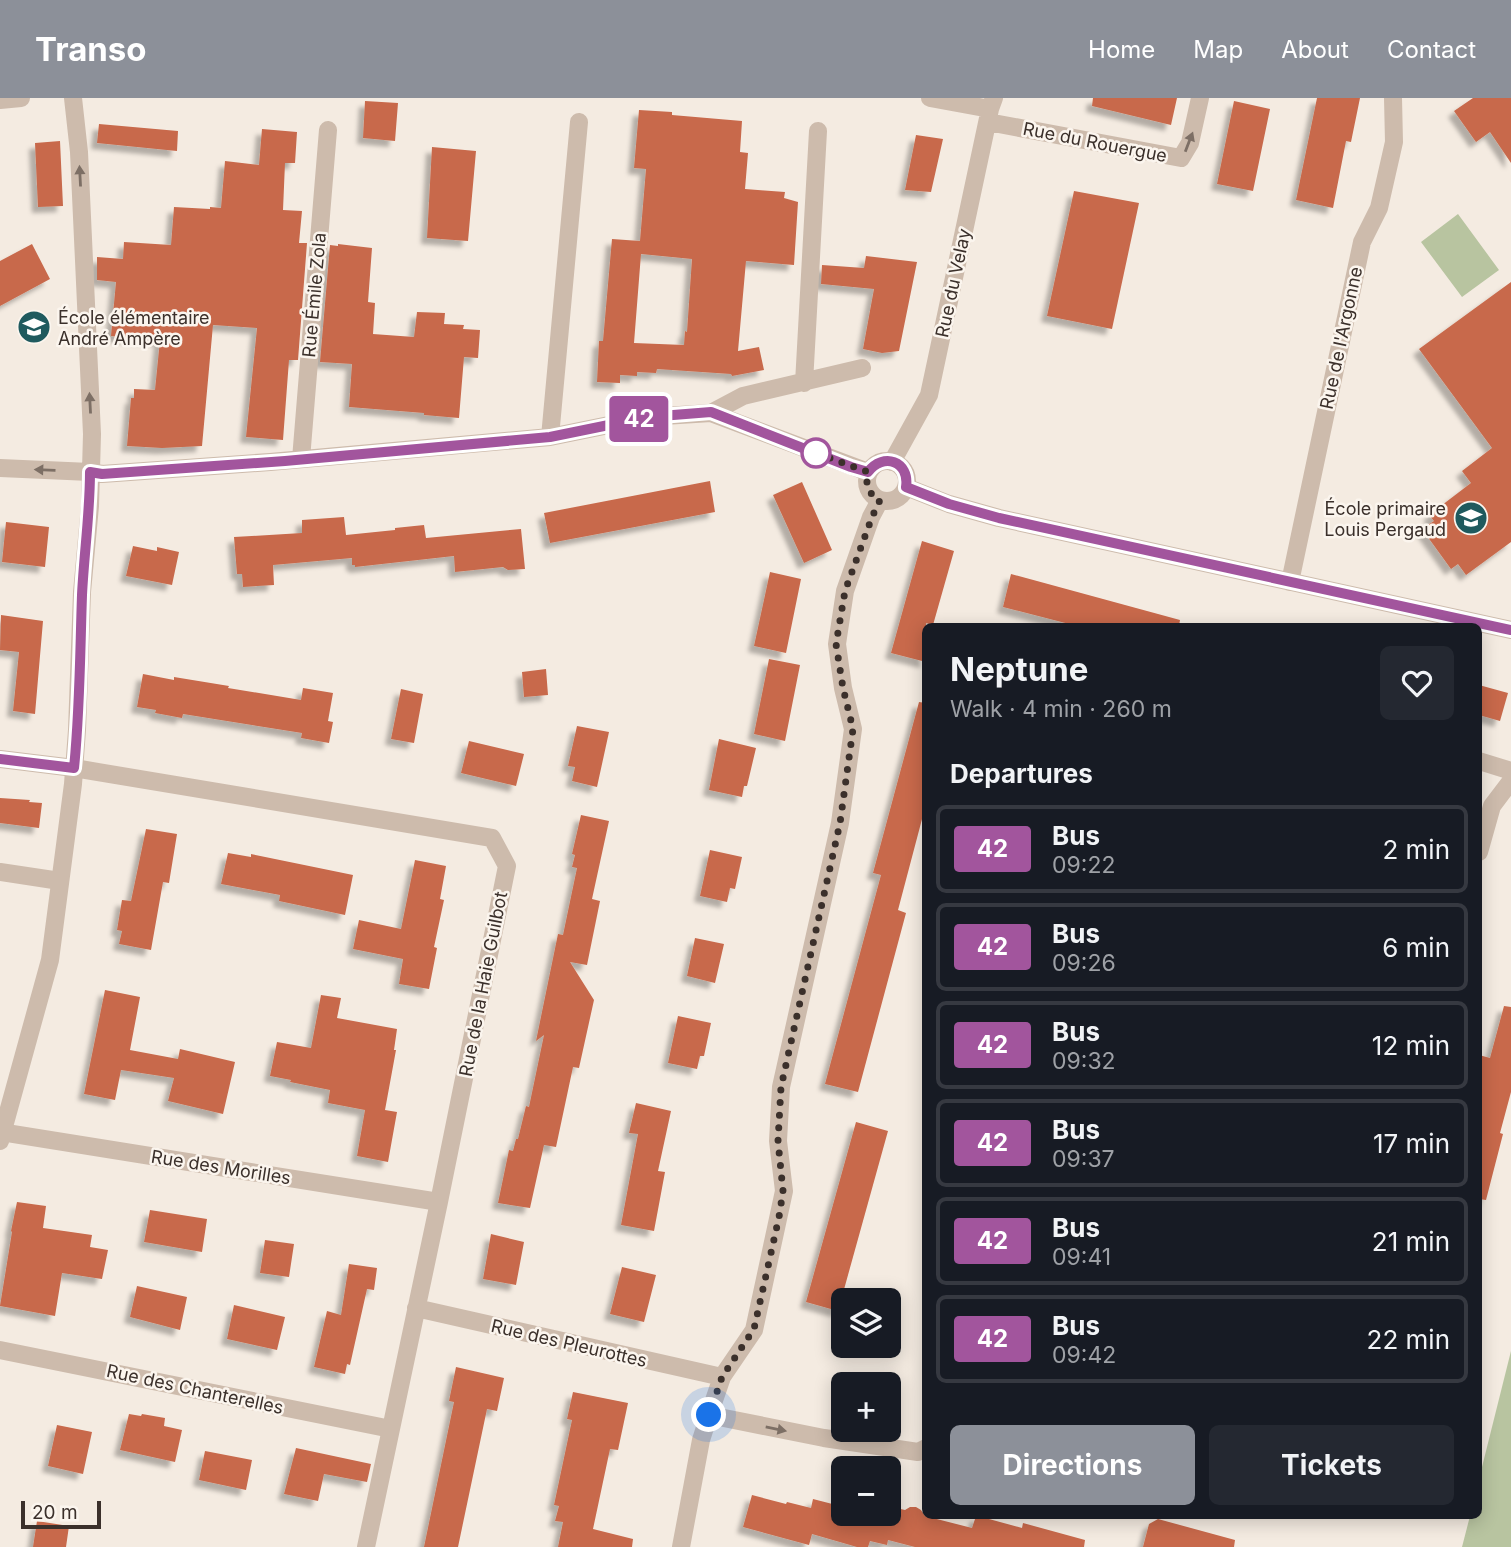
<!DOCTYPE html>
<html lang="en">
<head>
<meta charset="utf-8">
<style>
  body { margin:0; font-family:Inter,sans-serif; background:#242831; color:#f1f3f6; height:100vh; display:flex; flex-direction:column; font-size:26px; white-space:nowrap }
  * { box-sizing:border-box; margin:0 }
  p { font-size:23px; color:#9ea1a6 }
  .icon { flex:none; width:38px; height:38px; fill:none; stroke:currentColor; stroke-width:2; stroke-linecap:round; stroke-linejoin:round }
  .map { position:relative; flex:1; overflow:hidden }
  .side { position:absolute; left:922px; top:525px; width:560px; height:896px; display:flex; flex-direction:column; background:#171b24; border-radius:10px; box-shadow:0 4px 18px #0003 }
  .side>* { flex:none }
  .badge { padding:0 14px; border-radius:5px; font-size:24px; line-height:46px }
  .buttons { position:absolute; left:831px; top:1190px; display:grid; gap:14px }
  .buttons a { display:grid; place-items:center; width:70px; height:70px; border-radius:10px; background:#171b24; box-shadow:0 4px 18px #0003; font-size:35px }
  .scale { position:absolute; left:21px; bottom:18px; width:80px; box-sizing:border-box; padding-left:7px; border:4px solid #3b302b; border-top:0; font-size:19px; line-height:24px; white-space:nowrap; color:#3b302b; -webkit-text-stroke:5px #fbf5ee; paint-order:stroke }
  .you { position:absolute; width:35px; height:35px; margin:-18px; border:5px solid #fff; border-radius:50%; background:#1a73e8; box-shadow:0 0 0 10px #1a73e833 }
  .map>.badge { position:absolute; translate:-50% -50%; box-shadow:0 0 0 4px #fff }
  h2 { padding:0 28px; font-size:26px; line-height:63px }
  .round { display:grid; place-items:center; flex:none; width:74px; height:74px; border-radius:10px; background:#242831 }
  .head { display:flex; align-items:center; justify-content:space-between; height:119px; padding:0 28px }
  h1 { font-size:33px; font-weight:700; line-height:52px }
  .primary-button { display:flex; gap:14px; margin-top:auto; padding:14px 28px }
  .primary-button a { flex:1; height:80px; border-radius:10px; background:#8c9099; color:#fff; font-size:28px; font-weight:700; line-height:80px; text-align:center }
  .primary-button a+a { background:#242831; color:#f1f3f6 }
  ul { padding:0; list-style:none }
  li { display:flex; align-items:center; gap:21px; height:88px; margin:0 14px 10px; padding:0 14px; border:4px solid #363941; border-radius:10px }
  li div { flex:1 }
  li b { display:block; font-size:26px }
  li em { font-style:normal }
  li .badge { min-width:77px; font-weight:700; text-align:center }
  header { display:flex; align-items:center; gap:42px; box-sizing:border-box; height:98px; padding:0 35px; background:#8c9099; color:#fff }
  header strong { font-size:33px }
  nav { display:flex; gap:38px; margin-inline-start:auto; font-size:24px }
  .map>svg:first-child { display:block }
  .green { fill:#b8c4a0 }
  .building { fill:#c8694b; fill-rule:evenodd; filter:url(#shadow) }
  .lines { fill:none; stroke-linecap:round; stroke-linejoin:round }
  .minor { stroke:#cdbbac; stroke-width:18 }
  .oneway { fill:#7d6f65 }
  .line-casing { stroke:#fff; stroke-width:16 }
  .line { stroke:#a2559d; stroke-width:10 }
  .walk { stroke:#3b302b; stroke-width:7; stroke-dasharray:0 12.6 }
  .stop-dot { fill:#fff; stroke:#a2559d; stroke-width:3.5 }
  .labels { text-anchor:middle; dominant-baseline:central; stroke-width:5; stroke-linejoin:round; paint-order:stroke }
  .street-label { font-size:18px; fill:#3b302b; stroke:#fbf5ee }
  .poi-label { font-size:18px; fill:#3b302b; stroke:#fbf5ee; text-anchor:start }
</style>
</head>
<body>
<header>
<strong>Transo</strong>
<nav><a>Home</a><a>Map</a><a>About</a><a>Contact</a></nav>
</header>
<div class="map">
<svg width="1511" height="1449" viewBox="0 0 1511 1449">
  <defs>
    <filter id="shadow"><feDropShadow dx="-6" dy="6" stdDeviation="2" flood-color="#0004"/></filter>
  </defs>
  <rect width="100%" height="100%" fill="#f4ebe1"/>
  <path class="green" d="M1458,116L1499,172L1462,199L1421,144Z
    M1511,1253V1449H1462L1470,1418H1479V1381Z"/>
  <path class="building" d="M1093,0H1177L1171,27L1092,8Z
    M1317,0H1360L1351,44L1346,43L1333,110L1296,102Z
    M1473,0H1511V65L1490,34L1476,44L1454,13Z
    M365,3L398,5L395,43L363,40Z
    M1234,3L1270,11L1253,93L1217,86Z
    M639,12L672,14V17L742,23L740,54L748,55L745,91L785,94L784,100L798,104L794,167L746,163L738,253L759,249L764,272L732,278L731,276L657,271L656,275L637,274V278L620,277V285L597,284L599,243H603L612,141L640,143L646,71L634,70ZM641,156L692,161L687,234L685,233L684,247L634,245Z
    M99,26L178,33L177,53L97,45Z
    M262,31L297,34L295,65H285L283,112L302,113L299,145H307L298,262H289L283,342L246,339L257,230L213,227L202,348L162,350L127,348L131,300H134V291L155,292L160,242L111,238L116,184L97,182V159L123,161L124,144L171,147L174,109L210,111V109L221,110L225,63L259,67Z
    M916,37L943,41L931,94L905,92Z
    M60,43L63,108L38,109L35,45Z
    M432,49L476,53L468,143L427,140Z
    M1074,93L1139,105L1112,231L1047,218Z
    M32,146L50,181L0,208V163Z
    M338,146L372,150L368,204L375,205L373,236L414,239L417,214L445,215L444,226L464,227L463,231L480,232L478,260L464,259L459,320L424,317V315L349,309L352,266L320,264L330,147L338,148Z
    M866,158L917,164L899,253L882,255L863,251L874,191L821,186L822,167L864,170Z
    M1511,184V444L1466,477L1458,466L1451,471L1422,431L1434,423L1429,417L1471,385L1462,373L1492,350L1419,251Z
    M710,383L715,414L550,445L544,415Z
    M802,384L832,452L804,465L773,397Z
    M344,419L346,437L395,432V430L424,427L426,440L521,431L525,471L508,472L503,469L455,474L454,458L355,469V467H352V460L273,467L274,487L243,489L242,476H237L234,439L302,435V422Z
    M6,424L49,429L45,469L2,464Z
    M922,443L954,453L933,527L926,525V564L891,555Z
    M133,448L157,453V449L179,454L172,487L126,478Z
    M770,474L801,481L786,555L754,548Z
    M1011,476L1180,522L1179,528H1077L1003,509Z
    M1,517L43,523L35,616L13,613L19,554L0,552Z
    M769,561L800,567L785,643L754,636Z
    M546,571L548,597L524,599L522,574Z
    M143,576L174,582V579L229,588L228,590L301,602L303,590L333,595L328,623L333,624L329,645L301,640L302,635L183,616L182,620L155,615L156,612L137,609Z
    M1479,587L1508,595L1500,623L1479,617Z
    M401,591L423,596L414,645L391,641Z
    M919,604L926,605V706L898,812L906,815L858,994L825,986L881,777L873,775Z
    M577,628L609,634L597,689L572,683L575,669L568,668Z
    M719,641L756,650L747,688H744L742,699L709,692Z
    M469,643L524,656L516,688L461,675Z
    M0,700L30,702L29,704L42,705L39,730L0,725Z
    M581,717L609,723L592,801L600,803L587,867L570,864L594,902L579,970L573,969L556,1049L544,1047L530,1110L498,1105L509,1052L513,1053L516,1041H518L526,1008L529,1009L544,937L536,943L558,836L563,837L577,770L572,769L575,757L572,756Z
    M146,731L177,736L169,785L163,784L151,852L119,846L122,833L117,832L122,802L131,803Z
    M710,752L742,759L735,791L730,790L727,804L700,798Z
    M228,755L251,759V756L353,777L345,817L279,803L280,797L221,786Z
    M415,762L446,768L440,801L444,802L434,849L437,850L429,891L399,886L403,861L353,851L359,822L401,831Z
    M695,840L724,846L715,885L687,878Z
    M105,892L140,899L130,952L178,961L180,951L235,964L223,1016L168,1003L174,980L121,972L115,1002L84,996Z
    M321,897L341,900L337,920L397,931L394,952H396L385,1012L397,1014L388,1064L357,1058L365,1012L328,1005L330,992L290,984L291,982L270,978L277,944L311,950Z
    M1504,908L1511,909V994L1500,1035L1503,1036L1486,1102L1479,1101V957L1490,960Z
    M678,918L711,925L704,958H700L697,971L668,965Z
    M636,1005L671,1013L658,1073L665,1074L654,1133L621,1127L638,1036L629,1035Z
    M856,1024L888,1033L838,1213L806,1204Z
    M17,1104L46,1108L43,1130L92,1137L90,1149L108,1152L102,1181L62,1175L55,1218L0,1208L12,1134L11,1133Z
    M150,1112L207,1121L202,1154L144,1144Z
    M491,1136L524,1144L516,1187L483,1181Z
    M265,1142L294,1146L289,1179L260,1175Z
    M349,1166L377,1170L374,1192L367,1191L350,1267L347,1266L345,1276L314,1269L327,1213L341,1217Z
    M622,1169L656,1177L644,1224L610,1216Z
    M137,1188L187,1199L180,1232L130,1219Z
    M234,1207L285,1219L277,1252L227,1241Z
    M456,1269L504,1280L497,1313L487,1311L458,1449H424L454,1304L449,1303Z
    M573,1294L628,1305L618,1352L610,1351L593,1431L633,1441L632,1449H558L563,1424L555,1423L559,1408L554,1407L572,1322L567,1321Z
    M129,1316L141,1318L142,1316L165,1320L164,1328L182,1332L175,1364L120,1352Z
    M57,1327L92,1334L83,1376L48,1368Z
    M296,1350L371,1366L367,1384L324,1376L318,1403L284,1396Z
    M205,1353L252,1362L246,1392L199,1382Z
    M752,1397L786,1406L787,1404L811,1410L813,1401L844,1409V1416H894L896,1410L905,1412L910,1409H916L921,1412L925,1418L972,1430L976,1418H978L1022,1430L1023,1425L1085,1442L1084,1449H915L888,1442L887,1447L870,1443L868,1449H857L812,1436L809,1447L743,1429Z
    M1158,1421L1235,1442L1234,1449H1143L1149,1426Z
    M37,1423L69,1428L66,1449H33Z"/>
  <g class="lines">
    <path class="minor" d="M930,0L990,11
      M0,2L21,0
      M988,24L1181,60L1190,45L1200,0
      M804,285L818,33
      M711,315L743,298L862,270
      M550,339L579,24
      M301,361L328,32
      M867 383a20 20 0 1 1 40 0a20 20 0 1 1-40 0Z
      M892,364L929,297L990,11L994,0
      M0,370L90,374L102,376L270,364L550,339L648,319L711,315L868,374
      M906,389L949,406L999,420L1511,532
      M1290,484L1362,144L1379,110L1394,44L1393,0
      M0,661L74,670L492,740L507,768L439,1104L366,1449
      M1479,663L1511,673
      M1479,754L1492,708L1511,683
      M0,774L60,783
      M0,1034L439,1104
      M0,1043L50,862L73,686L77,632L82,494L90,408L92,336L79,54L73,0
      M416,1210L722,1279
      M0,1252L391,1331
      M709,1317L824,1340L918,1354L926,1350
      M681,1449L701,1342L709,1317L722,1279L754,1232L784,1093L778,1043L781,989L840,725L853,631L843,590L837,546L845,493L871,419L880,402"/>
  </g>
  <defs><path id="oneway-solid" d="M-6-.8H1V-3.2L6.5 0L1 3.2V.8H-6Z" transform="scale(1.75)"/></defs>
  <g class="oneway">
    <use href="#oneway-solid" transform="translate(1189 44) rotate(-69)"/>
    <use href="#oneway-solid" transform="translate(80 78) rotate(-93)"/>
    <use href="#oneway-solid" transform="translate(90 305) rotate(-93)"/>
    <use href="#oneway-solid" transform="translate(45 372) rotate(-178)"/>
    <use href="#oneway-solid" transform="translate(776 1331) rotate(11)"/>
  </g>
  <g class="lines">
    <defs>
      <path id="line" d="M0,661L74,670C80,612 80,555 82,497C84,456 90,415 90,374L102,376L285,363L550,339L648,319L711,314L851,369L868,374C883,354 910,363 906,389L949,406L999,420L1511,532"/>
    </defs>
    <use href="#line" class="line-casing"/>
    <use href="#line" class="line"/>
    <path class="walk" d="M709,1317L722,1279L754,1231L779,1119L783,1093L778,1043L781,989L840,725L853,631L843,590L836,546L845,493L872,419L880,402C868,396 865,387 868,374L816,355"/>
  </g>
  <defs>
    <symbol id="school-disc" viewBox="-11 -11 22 22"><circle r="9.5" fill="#1f5a5e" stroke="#fbf5ee"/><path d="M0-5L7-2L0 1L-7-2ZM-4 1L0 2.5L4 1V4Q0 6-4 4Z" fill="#fff"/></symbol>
  </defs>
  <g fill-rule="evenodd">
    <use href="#school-disc" x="15" y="210" width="38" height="38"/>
    <use href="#school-disc" x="1452" y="401" width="38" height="38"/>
  </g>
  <circle class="stop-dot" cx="816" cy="355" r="14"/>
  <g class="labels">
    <g class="street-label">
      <text transform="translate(1095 44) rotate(11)">Rue du Rouergue</text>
      <text transform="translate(953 185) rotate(-78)">Rue du Velay</text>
      <text transform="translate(314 197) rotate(-85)">Rue Émile Zola</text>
      <text transform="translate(1341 240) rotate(-78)">Rue de l'Argonne</text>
      <text transform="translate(483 886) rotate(-79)">Rue de la Haie Guilbot</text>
      <text transform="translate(221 1069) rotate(9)">Rue des Morilles</text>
      <text transform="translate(569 1245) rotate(13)">Rue des Pleurottes</text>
      <text transform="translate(195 1291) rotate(12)">Rue des Chanterelles</text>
    </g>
    <g class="poi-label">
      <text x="58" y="219">École élémentaire<tspan x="58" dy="21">André Ampère</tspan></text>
      <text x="1446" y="410" text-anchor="end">École primaire<tspan x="1446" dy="21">Louis Pergaud</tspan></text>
    </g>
  </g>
</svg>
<div class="buttons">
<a><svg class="icon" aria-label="layers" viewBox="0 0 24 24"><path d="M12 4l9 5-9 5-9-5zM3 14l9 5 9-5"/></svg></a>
<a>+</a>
<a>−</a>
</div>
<div class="scale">20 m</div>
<div class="you" style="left:709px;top:1317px"></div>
<b class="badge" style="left:639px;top:321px;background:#a2559d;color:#fff">42</b>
<section class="side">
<div class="head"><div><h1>Neptune</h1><p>Walk · 4 min · 260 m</p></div><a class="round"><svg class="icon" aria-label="heart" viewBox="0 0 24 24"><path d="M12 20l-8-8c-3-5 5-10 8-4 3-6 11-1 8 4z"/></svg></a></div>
<h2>Departures</h2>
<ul>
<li><span class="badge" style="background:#a2559d;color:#fff">42</span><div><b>Bus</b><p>09:22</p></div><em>2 min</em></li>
<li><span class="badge" style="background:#a2559d;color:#fff">42</span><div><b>Bus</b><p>09:26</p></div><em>6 min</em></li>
<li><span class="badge" style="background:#a2559d;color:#fff">42</span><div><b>Bus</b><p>09:32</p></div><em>12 min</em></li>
<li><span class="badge" style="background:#a2559d;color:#fff">42</span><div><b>Bus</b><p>09:37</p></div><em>17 min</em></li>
<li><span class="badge" style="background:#a2559d;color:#fff">42</span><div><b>Bus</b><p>09:41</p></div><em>21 min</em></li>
<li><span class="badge" style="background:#a2559d;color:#fff">42</span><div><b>Bus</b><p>09:42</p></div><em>22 min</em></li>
</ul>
<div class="primary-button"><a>Directions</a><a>Tickets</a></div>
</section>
</div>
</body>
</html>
